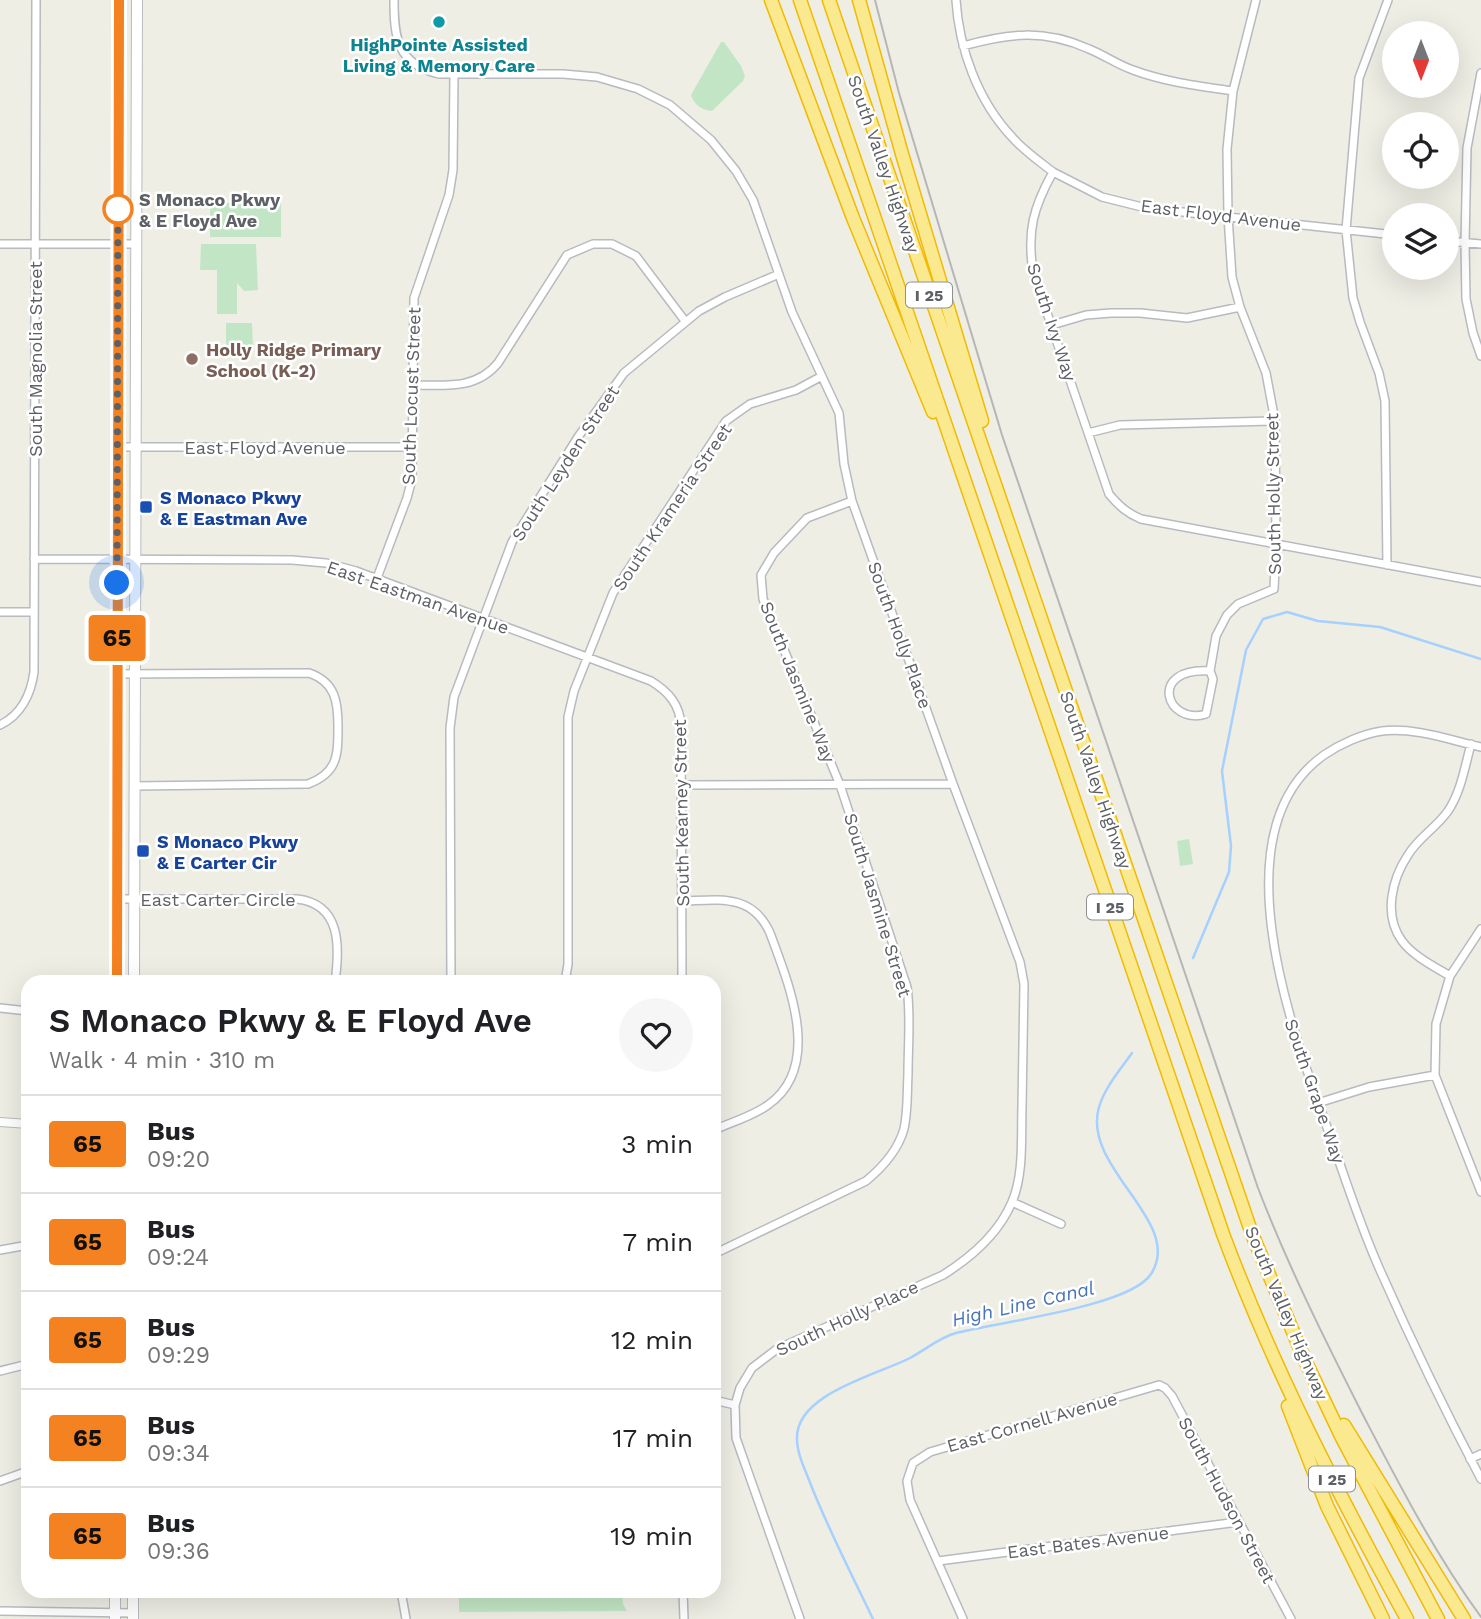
<!DOCTYPE html>
<html lang="en">
<head>
<meta charset="utf-8">
<style>
  body { margin:0; font-family:"Work Sans",sans-serif; background:#f6f6f6; color:#202124; height:100vh; display:flex; flex-direction:column; font-size:26px; white-space:nowrap }
  * { box-sizing:border-box; margin:0 }
  p { font-size:23px; color:#757577 }
  .icon { flex:none; width:38px; height:38px; fill:none; stroke:currentColor; stroke-width:2; stroke-linecap:round; stroke-linejoin:round }
  .map { position:relative; flex:1; overflow:hidden }
  .details { position:absolute; left:21px; top:975px; width:700px; height:623px; display:flex; flex-direction:column; background:#fff; border-radius:21px; box-shadow:0 7px 28px #0002 }
  .details>* { flex:none }
  .badge { padding:0 14px; border-radius:5px; font-size:24px; line-height:46px }
  .needle { width:46px; rotate:180deg }
  .fabs { position:absolute; left:1382px; top:21px; display:grid; gap:14px }
  .fabs a { display:grid; place-items:center; width:77px; height:77px; border-radius:50%; background:#fff; box-shadow:0 7px 28px #0002; font-size:35px }
  .you { position:absolute; width:35px; height:35px; margin:-18px; border:5px solid #fff; border-radius:50%; background:#1a73e8; box-shadow:0 0 0 10px #1a73e833 }
  .map>.badge { position:absolute; translate:-50% -50%; box-shadow:0 0 0 4px #fff }
  .round { display:grid; place-items:center; flex:none; width:74px; height:74px; border-radius:37px; background:#f6f6f6 }
  .overview { display:flex; align-items:center; justify-content:space-between; height:119px; padding:0 28px }
  h1 { font-size:33px; font-weight:600; line-height:52px }
  ul { padding:0; list-style:none }
  li { display:flex; align-items:center; gap:21px; height:98px; padding:0 28px; border-top:2px solid #e0e0e0 }
  li div { flex:1 }
  li b { display:block; font-size:26px }
  li em { font-style:normal }
  li .badge { min-width:77px; font-weight:700; text-align:center }
  .map>svg:first-child { display:block }
  .green { fill:#c2e6c5 }
  .lines { fill:none; stroke-linecap:round; stroke-linejoin:round }
  .stream { stroke:#a6d0fe; stroke-width:2.5 }
  .minor-casing { stroke:#b7babf; stroke-width:10 }
  .tertiary-casing { stroke:#b7babf; stroke-width:10 }
  .secondary-casing { stroke:#b8bbc1; stroke-width:12 }
  .motorway-casing { stroke:#f0bb04; stroke-width:15 }
  .minor { stroke:#fff; stroke-width:7 }
  .tertiary { stroke:#fff; stroke-width:8 }
  .secondary { stroke:#fff; stroke-width:10 }
  .motorway { stroke:#fbe990; stroke-width:12 }
  .tram { stroke:#b5b6b6; stroke-width:2 }
  .line-casing { stroke:#fff; stroke-width:16 }
  .line { stroke:#f58220; stroke-width:10 }
  .walk { stroke:#5d6065; stroke-width:7; stroke-dasharray:0 12.6 }
  .culture-dot { fill:#0f9aa8; stroke:#fff; stroke-width:2.5 }
  .stop-dot { fill:#fff; stroke:#f58220; stroke-width:3.5 }
  .education-dot { fill:#8d6e63; stroke:#fff; stroke-width:2.5 }
  .transit-dot { fill:#1a4fb4; stroke:#fff; stroke-width:2.5 }
  .labels { text-anchor:middle; dominant-baseline:central; stroke-width:5; stroke-linejoin:round; paint-order:stroke }
  .shield { fill:#fff; stroke:#8e9093; stroke-width:2 }
  .shield-label { font-size:16px; font-weight:bold; fill:#5d6065 }
  .culture-label { font-size:18px; font-weight:bold; fill:#0d838f; stroke:#fff }
  .street-label { font-size:18px; fill:#5d6065; stroke:#fff }
  .stop-label { font-size:18px; font-weight:bold; fill:#5d6065; stroke:#fff; text-anchor:start }
  .education-label { font-size:18px; font-weight:bold; fill:#785e54; stroke:#fff; text-anchor:start }
  .transit-label { font-size:18px; font-weight:bold; fill:#164399; stroke:#fff; text-anchor:start }
  .water-label { font-size:19px; font-style:italic; fill:#4574b9; stroke:#fff }
</style>
</head>
<body>
<div class="map">
<svg width="1481" height="1619" viewBox="0 0 1481 1619">
  <rect width="100%" height="100%" fill="#efeee5"/>
  <path class="green" d="M721,42H724L741,66L745,76L743,81L712,111C702,110 694,105 691,95Z
    M210,203H281V237H210Z
    M201,244H256L258,290L244,291L237,283V314H217V270H200Z
    M226,323H252L253,347H226Z
    M1189,839L1193,864L1180,866L1177,841Z
    M459,1591H622L623,1604L627,1611L459,1612Z"/>
  <g class="lines">
    <path class="stream" d="M1193,958L1229,872L1231,846L1222,771L1246,650L1263,619L1287,612L1318,621L1380,627L1481,659
      M873,1619C851,1573 827,1527 809,1480C804,1467 797,1453 797,1439C795,1394 877,1375 910,1358C925,1350 940,1337 956,1333C997,1322 1130,1307 1151,1274C1185,1222 1081,1168 1099,1107C1105,1087 1120,1070 1132,1053"/>
    <defs>
      <path id="minor" d="M394,0C394,38 397,64 439,74H563L597,77L638,89L670,105L711,140L736,171L753,200L792,312L839,413L844,464L852,501L953,784L1020,962L1024,984C1023,1025 1023,1066 1022,1107C1021,1138 1024,1174 1012,1202C999,1233 970,1258 943,1275L777,1349L752,1368L740,1388L735,1405L736,1438L800,1619
        M956,0C959,49 978,101 1012,137C1024,151 1039,161 1053,172C1033,208 1027,231 1033,272L1109,494C1119,506 1127,513 1141,519L1481,582
        M963,46C1009,33 1044,29 1089,49C1104,55 1118,65 1133,70C1165,82 1199,86 1233,91
        M1481,73L1467,148L1465,243L1466,299L1473,333L1481,356
        M1053,172L1102,197L1146,208L1395,235
        M1447,241L1481,244
        M0,244H136
        M1052,325L1086,315L1111,313H1140L1187,318L1240,307
        M413,385C445,385 476,390 498,363L567,255L593,244H612L636,256L685,321
        M1088,433L1120,425L1275,421
        M117,447H413
        M34,559L292,560L326,563L356,571L651,681C669,692 680,705 681,726L682,982
        M1387,565L1385,401L1379,373L1360,322L1353,298L1346,230L1359,78L1388,0
        M377,578L407,498L412,479L414,298L449,195L453,170L454,74
        M0,612H34
        M1210,671C1147,667 1166,726 1206,714L1213,679L1210,671L1216,636L1227,615L1238,604L1274,589L1276,545L1275,421L1266,373L1240,307L1232,277L1228,216L1227,149L1233,91L1256,0
        M117,674L309,673C335,682 338,701 338,726C338,755 338,773 308,784L134,786
        M0,725C21,715 31,694 34,672L36,0
        M1471,744C1465,766 1461,792 1448,811C1437,827 1418,838 1408,855C1392,879 1383,915 1402,941C1413,956 1435,967 1450,976L1481,929
        M1481,747C1450,740 1414,727 1382,731C1362,734 1340,744 1324,755C1214,833 1296,1041 1332,1141C1347,1184 1361,1228 1380,1270C1411,1340 1445,1411 1481,1479
        M682,785L953,784
        M117,899H297C341,904 340,946 335,982
        M682,901C719,900 752,893 770,933C788,982 824,1066 768,1105C753,1116 732,1122 714,1130
        M1450,976L1436,1024L1435,1075L1481,1192
        M451,982L450,728L454,697L512,542L578,437L624,373L699,311L725,297L779,274
        M565,982L568,964V717L574,691L613,593L726,421L750,404L796,390L822,376
        M0,1008L28,1011
        M1318,1103L1369,1087L1435,1075
        M1012,1202L1061,1224
        M0,1250L28,1245
        M714,1254L866,1181C883,1167 898,1150 904,1129C908,1111 907,1092 908,1074C908,1045 911,1016 907,987L840,785L763,599L761,575L774,553L807,518L852,501
        M0,1371L28,1364
        M714,1400L735,1405
        M1470,1459L1481,1454
        M0,1481L28,1471
        M938,1561L1238,1522
        M401,1591L406,1619
        M683,1591L684,1619
        M0,1611L133,1613
        M963,1619L910,1500L907,1481L913,1463L930,1452L1159,1385L1165,1388L1172,1396L1291,1619"/>
      <path id="tertiary" d="M0,1122L28,1124"/>
      <path id="secondary" d="M117,982L119,0
        M134,982L137,0
        M115,1619V1591
        M133,1619V1591"/>
      <path id="motorway" d="M771,0L853,218L933,412
        M800,0L1223,1234C1273,1368 1338,1494 1407,1619
        M829,0L1252,1234L1304,1358L1342,1438L1438,1619
        M859,0L902,154L982,421
        M1288,1406L1327,1506L1383,1619
        M1344,1425L1464,1619"/>
    </defs>
    <use href="#minor" class="minor-casing"/>
    <use href="#tertiary" class="tertiary-casing"/>
    <use href="#secondary" class="secondary-casing"/>
    <use href="#motorway" class="motorway-casing"/>
    <use href="#minor" class="minor"/>
    <use href="#tertiary" class="tertiary"/>
    <use href="#secondary" class="secondary"/>
    <use href="#motorway" class="motorway"/>
    <path class="tram" d="M875,0L899,93L1002,435L1258,1188C1288,1266 1325,1340 1363,1415C1399,1484 1435,1554 1481,1617"/>
  </g>
  <g class="lines">
    <defs>
      <path id="line" d="M117,982L119,0"/>
    </defs>
    <use href="#line" class="line-casing"/>
    <use href="#line" class="line"/>
    <path class="walk" d="M117,583L118,199V209"/>
  </g>
  <circle class="culture-dot" cx="439" cy="22" r="7"/>
  <circle class="stop-dot" cx="118" cy="209" r="14"/>
  <circle class="education-dot" cx="192" cy="359" r="7"/>
  <g class="transit-dot">
    <rect x="139" y="500" width="14" height="14" rx="3.5"/>
    <rect x="136" y="844" width="14" height="14" rx="3.5"/>
  </g>
  <g class="labels">
    <g class="shield">
      <rect x="906" y="282.5" width="46" height="25" rx="5"/>
      <rect x="1087" y="894.5" width="46" height="25" rx="5"/>
      <rect x="1309" y="1466.5" width="46" height="25" rx="5"/>
    </g>
    <g class="shield-label">
      <text x="929" y="295">I 25</text>
      <text x="1110" y="907">I 25</text>
      <text x="1332" y="1479">I 25</text>
    </g>
    <g class="culture-label">
      <text x="439" y="44">HighPointe Assisted<tspan x="439" dy="21">Living &amp; Memory Care</tspan></text>
    </g>
    <g class="street-label">
      <text transform="translate(884 164) rotate(71)">South Valley Highway</text>
      <text transform="translate(1221 215) rotate(7)">East Floyd Avenue</text>
      <text transform="translate(1052 322) rotate(72)">South Ivy Way</text>
      <text transform="translate(35 359) rotate(-90)">South Magnolia Street</text>
      <text transform="translate(411 396) rotate(-88)">South Locust Street</text>
      <text x="265" y="447">East Floyd Avenue</text>
      <text transform="translate(565 463) rotate(-57)">South Leyden Street</text>
      <text transform="translate(1273 494) rotate(-91)">South Holly Street</text>
      <text transform="translate(672 507) rotate(-56)">South Krameria Street</text>
      <text transform="translate(418 597) rotate(19)">East Eastman Avenue</text>
      <text transform="translate(900 635) rotate(70)">South Holly Place</text>
      <text transform="translate(798 682) rotate(68)">South Jasmine Way</text>
      <text transform="translate(1096 780) rotate(71)">South Valley Highway</text>
      <text transform="translate(681 813) rotate(-91)">South Kearney Street</text>
      <text x="218" y="899">East Carter Circle</text>
      <text transform="translate(878 905) rotate(73)">South Jasmine Street</text>
      <text transform="translate(1315 1091) rotate(71)">South Grape Way</text>
      <text transform="translate(1287 1313) rotate(67)">South Valley Highway</text>
      <text transform="translate(847 1318) rotate(-25)">South Holly Place</text>
      <text transform="translate(1032 1422) rotate(-16)">East Cornell Avenue</text>
      <text transform="translate(1227 1500) rotate(62)">South Hudson Street</text>
      <text transform="translate(1088 1542) rotate(-7)">East Bates Avenue</text>
    </g>
    <g class="stop-label">
      <text x="139" y="199">S Monaco Pkwy<tspan x="139" dy="21">&amp; E Floyd Ave</tspan></text>
    </g>
    <g class="education-label">
      <text x="206" y="349">Holly Ridge Primary<tspan x="206" dy="21">School (K-2)</tspan></text>
    </g>
    <g class="transit-label">
      <text x="160" y="497">S Monaco Pkwy<tspan x="160" dy="21">&amp; E Eastman Ave</tspan></text>
      <text x="157" y="841">S Monaco Pkwy<tspan x="157" dy="21">&amp; E Carter Cir</tspan></text>
    </g>
    <g class="water-label">
      <text transform="translate(1023 1304) rotate(-13)">High Line Canal</text>
    </g>
  </g>
</svg>
<div class="fabs">
<a><svg class="needle" viewBox="-14 -14 28 28"><path d="M0-13l5 13h-10z" fill="#e53935"/><path d="M0 13l5-13h-10z" fill="#757577"/></svg></a>
<a><svg class="icon" aria-label="locate" viewBox="0 0 24 24"><circle cx="12" cy="12" r="6"/><path d="M12 2v4M12 18v4M2 12h4M18 12h4"/></svg></a>
<a><svg class="icon" aria-label="layers" viewBox="0 0 24 24"><path d="M12 4l9 5-9 5-9-5zM3 14l9 5 9-5"/></svg></a>
</div>
<div class="you" style="left:117px;top:583px"></div>
<b class="badge" style="left:117px;top:638px;background:#f58220;color:#111">65</b>
<section class="details">
<div class="overview"><div><h1>S Monaco Pkwy &amp; E Floyd Ave</h1><p>Walk · 4 min · 310 m</p></div><a class="round"><svg class="icon" aria-label="heart" viewBox="0 0 24 24"><path d="M12 20l-8-8c-3-5 5-10 8-4 3-6 11-1 8 4z"/></svg></a></div>
<ul>
<li><span class="badge" style="background:#f58220;color:#111">65</span><div><b>Bus</b><p>09:20</p></div><em>3 min</em></li>
<li><span class="badge" style="background:#f58220;color:#111">65</span><div><b>Bus</b><p>09:24</p></div><em>7 min</em></li>
<li><span class="badge" style="background:#f58220;color:#111">65</span><div><b>Bus</b><p>09:29</p></div><em>12 min</em></li>
<li><span class="badge" style="background:#f58220;color:#111">65</span><div><b>Bus</b><p>09:34</p></div><em>17 min</em></li>
<li><span class="badge" style="background:#f58220;color:#111">65</span><div><b>Bus</b><p>09:36</p></div><em>19 min</em></li>
</ul>
</section>
</div>
</body>
</html>
